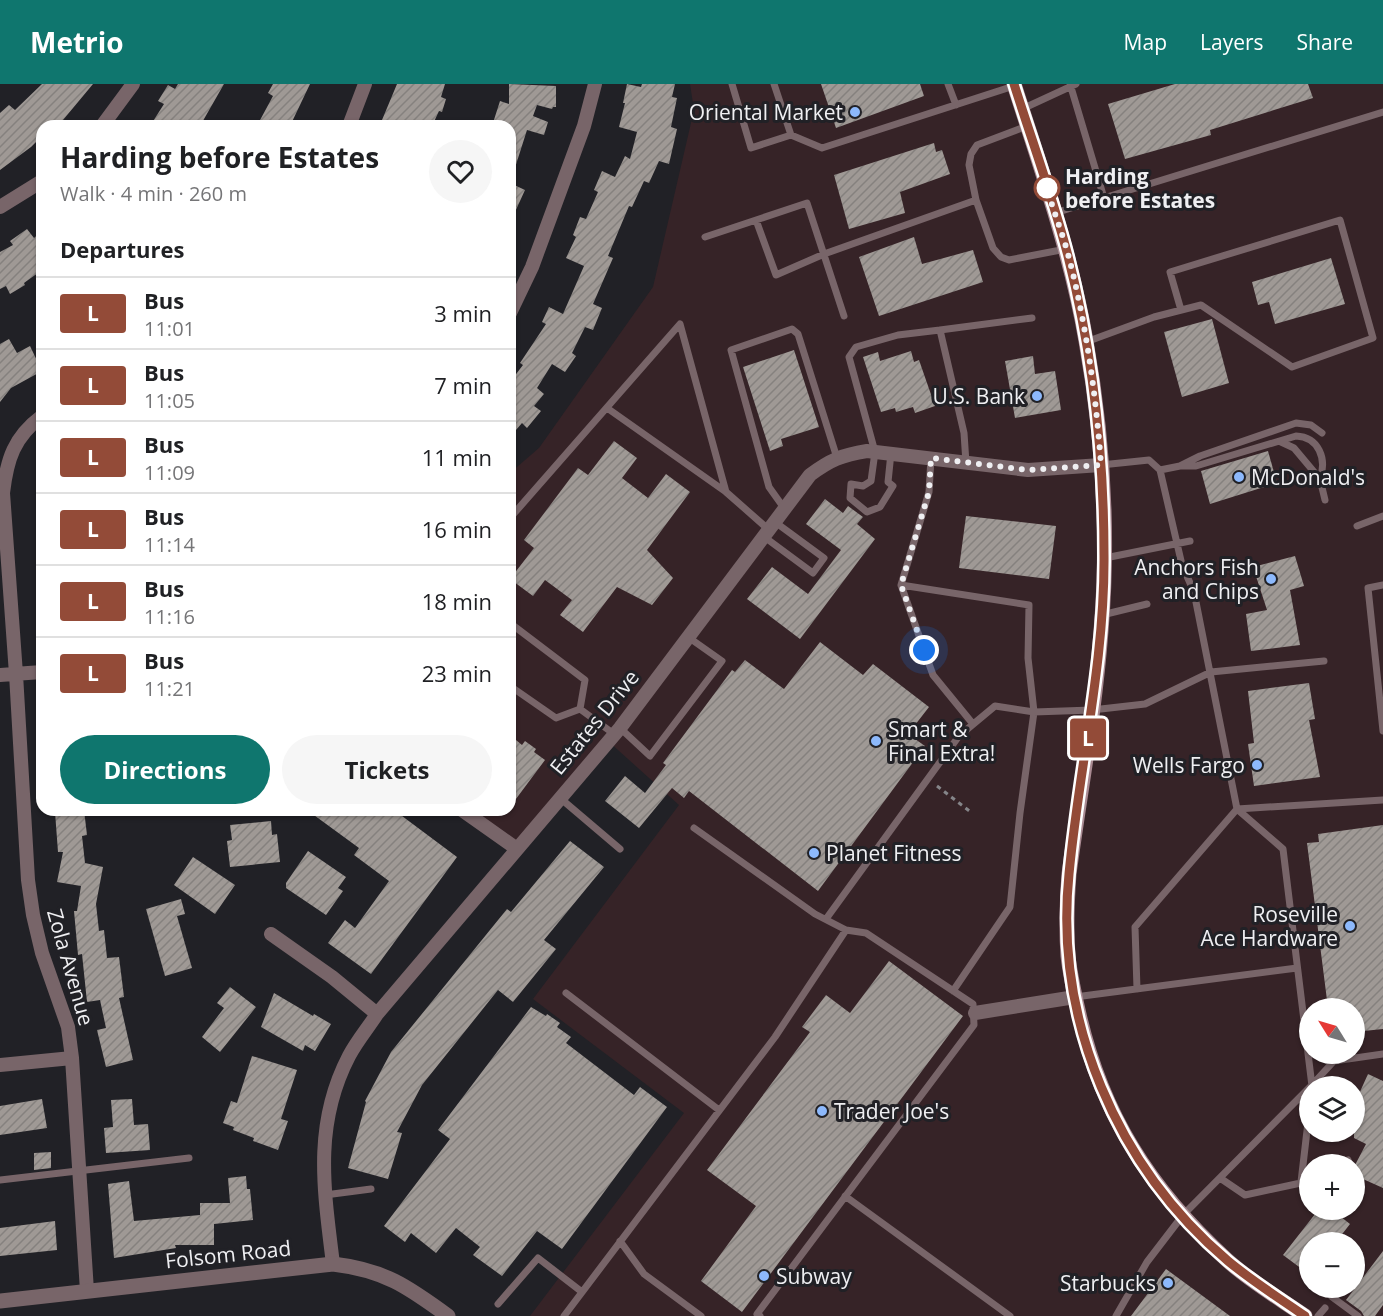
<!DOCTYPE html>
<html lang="en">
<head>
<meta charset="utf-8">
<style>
  body { margin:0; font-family:"Open Sans",sans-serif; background:#f6f6f6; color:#202124; height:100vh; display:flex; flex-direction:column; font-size:22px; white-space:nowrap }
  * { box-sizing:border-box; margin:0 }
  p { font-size:20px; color:#757577 }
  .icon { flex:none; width:33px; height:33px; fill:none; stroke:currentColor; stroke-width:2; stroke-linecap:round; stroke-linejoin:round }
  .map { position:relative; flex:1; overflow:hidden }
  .drawer { position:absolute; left:36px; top:36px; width:480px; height:696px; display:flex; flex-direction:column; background:#fff; border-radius:18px; box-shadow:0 2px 4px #0004 }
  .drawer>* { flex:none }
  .badge { padding:0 12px; border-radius:4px; font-size:21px; line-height:39px }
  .needle { width:39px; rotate:307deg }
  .tools { position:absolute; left:1299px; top:914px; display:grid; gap:12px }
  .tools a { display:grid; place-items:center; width:66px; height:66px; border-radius:50%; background:#fff; box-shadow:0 2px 4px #0004; font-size:30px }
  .you { position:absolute; width:30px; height:30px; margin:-15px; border:4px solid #fff; border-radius:50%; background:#1a73e8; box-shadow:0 0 0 9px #1a73e833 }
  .map>.badge { position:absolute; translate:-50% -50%; box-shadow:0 0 0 3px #fff }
  h2 { padding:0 24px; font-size:22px; line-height:54px }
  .round { display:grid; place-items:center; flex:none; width:63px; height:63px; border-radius:32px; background:#f6f6f6 }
  .overview { display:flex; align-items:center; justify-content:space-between; height:102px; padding:0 24px }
  h1 { font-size:28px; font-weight:700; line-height:45px }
  .button { display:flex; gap:12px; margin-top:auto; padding:12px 24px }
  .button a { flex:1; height:69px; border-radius:36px; background:#0f766e; color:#fff; font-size:24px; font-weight:700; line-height:69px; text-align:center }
  .button a+a { background:#f6f6f6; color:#202124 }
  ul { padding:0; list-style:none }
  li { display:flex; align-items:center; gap:18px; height:72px; padding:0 24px; border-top:2px solid #e0e0e0 }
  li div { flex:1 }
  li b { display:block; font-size:22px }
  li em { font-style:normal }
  li .badge { min-width:66px; font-weight:700; text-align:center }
  header { display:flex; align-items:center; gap:36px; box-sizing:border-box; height:84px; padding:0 30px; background:#0f766e; color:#fff }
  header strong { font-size:28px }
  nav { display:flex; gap:33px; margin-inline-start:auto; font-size:21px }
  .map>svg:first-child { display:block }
  .commercial { fill:#362327; fill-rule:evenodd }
  .building { fill:url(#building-hatch) }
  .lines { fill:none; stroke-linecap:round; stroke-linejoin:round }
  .path { stroke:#858589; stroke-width:3; stroke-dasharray:4.5 4.5; stroke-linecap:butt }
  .service { stroke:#786569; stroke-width:7 }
  .minor { stroke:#786569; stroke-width:14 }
  .tertiary { stroke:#786569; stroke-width:15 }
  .secondary { stroke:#a98a92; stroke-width:15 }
  .line-casing { stroke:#fff; stroke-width:14 }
  .line { stroke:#934b38; stroke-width:9 }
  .walk { stroke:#efeff2; stroke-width:6; stroke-dasharray:0 10.8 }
  .poi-dot { fill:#8db9fc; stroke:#212126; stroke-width:2 }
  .stop-dot { fill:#fff; stroke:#934b38; stroke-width:3 }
  .labels { text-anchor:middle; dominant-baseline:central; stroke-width:6; stroke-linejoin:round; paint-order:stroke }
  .poi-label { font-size:21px; fill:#efeff2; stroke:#212126; text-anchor:end }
  .stop-label { font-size:21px; font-weight:bold; fill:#efeff2; stroke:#212126; text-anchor:start }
  .street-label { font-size:21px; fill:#efeff2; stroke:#212126 }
</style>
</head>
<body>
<header>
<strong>Metrio</strong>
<nav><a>Map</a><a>Layers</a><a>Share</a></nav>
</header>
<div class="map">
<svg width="1383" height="1232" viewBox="0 0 1383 1232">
  <defs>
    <pattern id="building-hatch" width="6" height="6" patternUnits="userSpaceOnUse" patternTransform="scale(1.5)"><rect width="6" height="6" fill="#9f9995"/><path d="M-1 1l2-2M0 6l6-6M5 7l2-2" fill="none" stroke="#85817e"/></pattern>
  </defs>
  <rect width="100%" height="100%" fill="#212126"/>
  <path class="commercial" d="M690,0H1383V1232H530L684,1029L533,915L679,721L608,657L517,765L463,726H510V389L539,364L653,203L694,26ZM1310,924H1354V969H1310ZM1310,1002H1354V1047H1310ZM1310,1080H1354V1125H1310ZM1310,1158H1354V1203H1310Z"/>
  <path class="building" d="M42,0H93L58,42H42V52L31,63L0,86V29L9,21L15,26Z
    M178,0H224L200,42H150L164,20L158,17L168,1L175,5Z
    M273,0H310L290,42H267L259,38L273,12L268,9Z
    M397,0H445L441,13L446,15L442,28L439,27L432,42H394L382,36Z
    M509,0L556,2V23H553L552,25L537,21L533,32L548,38L544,51L527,46L513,90L510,89V42H492L500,17L509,20Z
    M627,0L641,3L642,0H675L672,13L677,14L671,43L677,45L669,80L659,77L649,99L644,97L632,123L629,122L608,172L613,174L593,220L602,224L593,246L585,243L572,269L576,272L565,288L552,280L537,304L544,310L534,322L541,327L527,344L522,339L510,353V298L523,281L520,279L546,240L542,238L549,223L563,230L584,182L566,174L576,153L573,151L580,133L586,135L598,108L594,106L602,87L615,93L625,72L630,75L637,48L619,43L625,19H623Z
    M821,0H920L924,12L836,44Z
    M1175,0H1308L1313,14L1210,46L1211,51L1125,75L1108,20Z
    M934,59L936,68L942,66L950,90L900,108L905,129L849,145L834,91Z
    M510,99L525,106L510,139Z
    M27,145L34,154L42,147V186L24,199L25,201L10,210L6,202L0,205V168L13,161L10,157Z
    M914,153L922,180L973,166L983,198L879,232L859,173Z
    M1331,174L1345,220L1275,240L1269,218L1258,221L1252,198Z
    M1212,235L1229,299L1182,313L1164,248Z
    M9,255L17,269L30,262L42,287L11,304L0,318V260Z
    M794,266L819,343L781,355L783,362L770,367L743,283Z
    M911,267L914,278L919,276L935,322L915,329L913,323L896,328L895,324L881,328L863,273L878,268L880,277Z
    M1033,272L1035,290L1055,287L1061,326L1015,334L1005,277Z
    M614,357L637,374L622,394L648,414L666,390L690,408L647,466L673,494L652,521L617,503L583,548L560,531L572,516L545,496L533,512L510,495L534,464L524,456L578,384L588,391Z
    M1268,367L1277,399L1210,420L1201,387Z
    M825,415L843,429L848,422L863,433L857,440L875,455L800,555L747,515L772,483L808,510L841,466L806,440Z
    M966,432L1056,442L1049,495L959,484Z
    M1295,472L1304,502L1290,506L1300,561L1251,567L1246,530L1267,526L1253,483Z
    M820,558L863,591L873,580L929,623L908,650L925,662L818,807L689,707L684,714L672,704L639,744L605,717L625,692L645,709L666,681L663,679L732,586L735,588L745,576L784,605Z
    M1309,599L1315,635L1309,636L1320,693L1254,702L1248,660L1254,659L1248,607Z
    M510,651L522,661L525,657L536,665L534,668L545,676L510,723Z
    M84,726L87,751L82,752L85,779L103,783L96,820L99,847L104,846L107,874L119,873L124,913L119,914L133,976L106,983L97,946L106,944L100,916L87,918L82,870L78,871L74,827H77L81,802L57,798L63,768H58L55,728Z
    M307,726H394L457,773L371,890L328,859L345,836L355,844L389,797L354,771L359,764Z
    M271,737L272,751L277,750L280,778L230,783L227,757L232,756L230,741Z
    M1383,741V945L1354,948V924H1328L1307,759L1319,758L1318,750Z
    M570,757L604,783L544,856L556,865L513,918L498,906L422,1001L397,1048L402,1049L388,1095L348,1084L366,1018L365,1017L391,968L507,825L511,828Z
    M308,767L346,793L338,804L343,807L326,831L286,804V799Z
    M193,773L235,801L215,830L174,801Z
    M181,815L185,830L177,832L192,884L165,892L146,825Z
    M889,877L963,932L742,1228L701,1197L756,1122L707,1086L810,948L802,943L826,911L850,929Z
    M230,903L256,923L220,968L202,953L224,924L217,919Z
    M274,909L313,932L314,930L331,940L315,967L305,961L303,967L261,943Z
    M531,923L546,932L547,930L560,939L557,943L571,953L566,959L634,1011L640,1003L667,1023L562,1165L537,1147L502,1192L473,1171L480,1163L456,1144L436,1169L411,1149L405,1158L384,1142L450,1055L438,1046Z
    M252,972L297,986L281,1035L288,1037L278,1066L253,1057L254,1054L233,1046L234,1043L223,1039L231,1017L237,1019Z
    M1368,990L1383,997V1104L1354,1091V1083L1366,1060L1354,1054V1021Z
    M42,1015L47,1044L0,1051V1022Z
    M132,1015L134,1041L148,1040L150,1066L106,1069L104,1044L113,1043L111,1016Z
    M51,1068V1084L34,1086V1069Z
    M246,1092L247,1105H250L253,1136L214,1140V1161H175L176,1164L114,1174L108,1100L129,1097L134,1137L200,1131V1119H230L228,1094Z
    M1319,1125H1331L1350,1140L1336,1158H1310V1191L1283,1171Z
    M55,1137L57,1166L0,1172V1144Z
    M1383,1167V1221L1375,1232H1364L1361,1227L1346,1216Z
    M1166,1185L1230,1232H1131Z"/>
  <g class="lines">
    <path class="path" d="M937,702L972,729"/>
    <path class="service" d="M732,0L751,64L791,51L822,64L1014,2
      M774,0L791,51
      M948,0L956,21
      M1070,0L1104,114
      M1022,25L1076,0
      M1027,42L977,61L971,70L969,81L976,116L993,164L1001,173L1009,176L1066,165
      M1055,129L1383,28
      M756,136L776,191L824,170L976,116
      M705,153L807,119L844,232
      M1086,258L1154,233L1201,221L1292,283L1373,254L1340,136L1170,188L1181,226
      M607,324L726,408
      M1281,358L1294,364L1320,395L1325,416
      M891,369L888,398L893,402L880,423L867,428L850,414L851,400L863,402L871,397L875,368L849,273L856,263L898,251L940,246
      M931,374L929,408L901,501L933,591L973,640
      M966,379L964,349L940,246L1032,234
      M1101,381L1149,376L1160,386L1182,481L1194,508L1237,725L1283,765L1312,1002
      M1180,382H1196L1296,352C1319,353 1327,375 1320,395
      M1160,386L1180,382L1200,372L1296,339L1311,341L1322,349
      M784,424L769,403L731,266L792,245L798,250L837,374
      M510,434L680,240L726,408L768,445
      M1357,442L1383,432
      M763,452L813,489L824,474L775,438
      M1105,474L1190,457
      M901,501L1029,521L1028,574L1034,628L1020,729L1010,823L953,907
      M1383,501L1368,504L1383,647
      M1102,531L1147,520
      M510,539L585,596L580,625
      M510,602L556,634L580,625L614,650
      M620,644L650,672L722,577L688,553
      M560,714L620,765
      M694,744L815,830L846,846L866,849L973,920L974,941L757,1230L760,1232
      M826,835L959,652L995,622L1034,628L1092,626L1145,620L1211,588L1324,577
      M1137,905L1135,843L1237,725L1383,716
      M566,909L719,1026
      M1075,913L1297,884
      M1311,1002L1334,977L1383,970
      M1339,1080L1348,1076
      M1220,1094L1245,1111L1310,1097
      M0,1096L189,1074
      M1301,1098L1310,1021
      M325,1111L371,1105
      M845,1112L1010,1232
      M620,1157L644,1190L701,1232
      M1332,1213L1358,1232
      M498,1220L538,1174L582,1208
      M564,1232L775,953L846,846
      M1116,1232L1147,1178L1183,1131L1310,1003
      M1318,1232L1325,1224"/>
    <path class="minor" d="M102,42L133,0
      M349,42L365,0
      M0,123L42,97
      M510,229L532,183L584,42L595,0
      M42,332C14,353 7,375 3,409L16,590L28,796L33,831L42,869L68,943L72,974L87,1207
      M0,591L42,588
      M462,726L517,765
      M271,850L332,893L377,930
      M975,929L1075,913
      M0,981L72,974
      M333,1180C324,1106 313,1041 349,972C357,957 368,944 377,930L620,644L810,391C830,376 842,371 867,367L1028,386L1101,381"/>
    <path class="tertiary" d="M0,1217L333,1180C384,1186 407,1202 448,1232"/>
    <path class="secondary" d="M1014,0C1041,85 1071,169 1086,257C1103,352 1109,451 1101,547C1095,628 1080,709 1069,790C1067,817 1066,844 1068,872C1070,890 1074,908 1078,926C1101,1029 1149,1105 1227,1176C1250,1197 1279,1214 1305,1232"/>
  </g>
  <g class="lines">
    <defs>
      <path id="line" d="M1014,0C1032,57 1053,114 1068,172C1093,270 1104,371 1104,471C1105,578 1079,683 1069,790C1054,936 1117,1083 1228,1177C1252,1197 1279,1214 1305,1232"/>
    </defs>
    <use href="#line" class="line-casing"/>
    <use href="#line" class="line"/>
    <path class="walk" d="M924,566L901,501L929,408L931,374L1028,386L1101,381C1096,311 1086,239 1068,170C1062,148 1053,126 1047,104"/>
  </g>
  <g class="poi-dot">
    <circle cx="855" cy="28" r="6"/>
    <circle cx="1037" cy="312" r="6"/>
    <circle cx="1239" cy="393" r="6"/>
    <circle cx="1271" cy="495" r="6"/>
    <circle cx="876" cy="657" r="6"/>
    <circle cx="1257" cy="681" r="6"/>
    <circle cx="814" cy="769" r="6"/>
    <circle cx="1350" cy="842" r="6"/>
    <circle cx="822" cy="1027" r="6"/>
    <circle cx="764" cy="1192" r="6"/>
    <circle cx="1168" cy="1199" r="6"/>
  </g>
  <circle class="stop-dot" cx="1047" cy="104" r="12"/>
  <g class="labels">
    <g class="poi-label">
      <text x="843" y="28">Oriental Market</text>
      <text x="1025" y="312">U.S. Bank</text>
      <text x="1251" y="393" text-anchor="start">McDonald's</text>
      <text x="1259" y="483">Anchors Fish<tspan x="1259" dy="24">and Chips</tspan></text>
      <text x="888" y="645" text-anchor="start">Smart &amp;<tspan x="888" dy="24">Final Extra!</tspan></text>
      <text x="1245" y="681">Wells Fargo</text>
      <text x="826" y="769" text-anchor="start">Planet Fitness</text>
      <text x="1338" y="830">Roseville<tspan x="1338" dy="24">Ace Hardware</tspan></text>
      <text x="834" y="1027" text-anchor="start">Trader Joe's</text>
      <text x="776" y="1192" text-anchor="start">Subway</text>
      <text x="1156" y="1199">Starbucks</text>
    </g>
    <g class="stop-label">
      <text x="1065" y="92">Harding<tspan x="1065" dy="24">before Estates</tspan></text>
    </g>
    <g class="street-label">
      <text transform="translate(594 638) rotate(-51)">Estates Drive</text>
      <text transform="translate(71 883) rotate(74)">Zola Avenue</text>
      <text transform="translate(228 1170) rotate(-6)">Folsom Road</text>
    </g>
  </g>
</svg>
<div class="tools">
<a><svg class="needle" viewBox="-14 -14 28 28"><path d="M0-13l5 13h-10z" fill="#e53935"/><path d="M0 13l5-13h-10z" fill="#757577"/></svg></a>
<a><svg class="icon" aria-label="layers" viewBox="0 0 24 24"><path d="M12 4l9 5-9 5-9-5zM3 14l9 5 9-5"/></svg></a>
<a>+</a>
<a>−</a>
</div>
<div class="you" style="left:924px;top:566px"></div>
<b class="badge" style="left:1088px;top:654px;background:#934b38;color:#fff">L</b>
<section class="drawer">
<div class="overview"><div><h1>Harding before Estates</h1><p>Walk · 4 min · 260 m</p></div><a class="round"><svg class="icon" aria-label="heart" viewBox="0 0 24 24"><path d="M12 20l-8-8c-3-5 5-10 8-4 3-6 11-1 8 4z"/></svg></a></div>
<h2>Departures</h2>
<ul>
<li><span class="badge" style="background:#934b38;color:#fff">L</span><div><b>Bus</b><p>11:01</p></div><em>3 min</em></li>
<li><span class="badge" style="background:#934b38;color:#fff">L</span><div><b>Bus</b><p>11:05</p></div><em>7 min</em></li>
<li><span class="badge" style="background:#934b38;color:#fff">L</span><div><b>Bus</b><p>11:09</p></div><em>11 min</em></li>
<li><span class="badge" style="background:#934b38;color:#fff">L</span><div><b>Bus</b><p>11:14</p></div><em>16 min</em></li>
<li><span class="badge" style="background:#934b38;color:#fff">L</span><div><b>Bus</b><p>11:16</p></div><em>18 min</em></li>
<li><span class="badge" style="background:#934b38;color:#fff">L</span><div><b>Bus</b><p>11:21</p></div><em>23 min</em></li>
</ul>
<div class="button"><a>Directions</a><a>Tickets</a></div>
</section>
</div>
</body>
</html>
